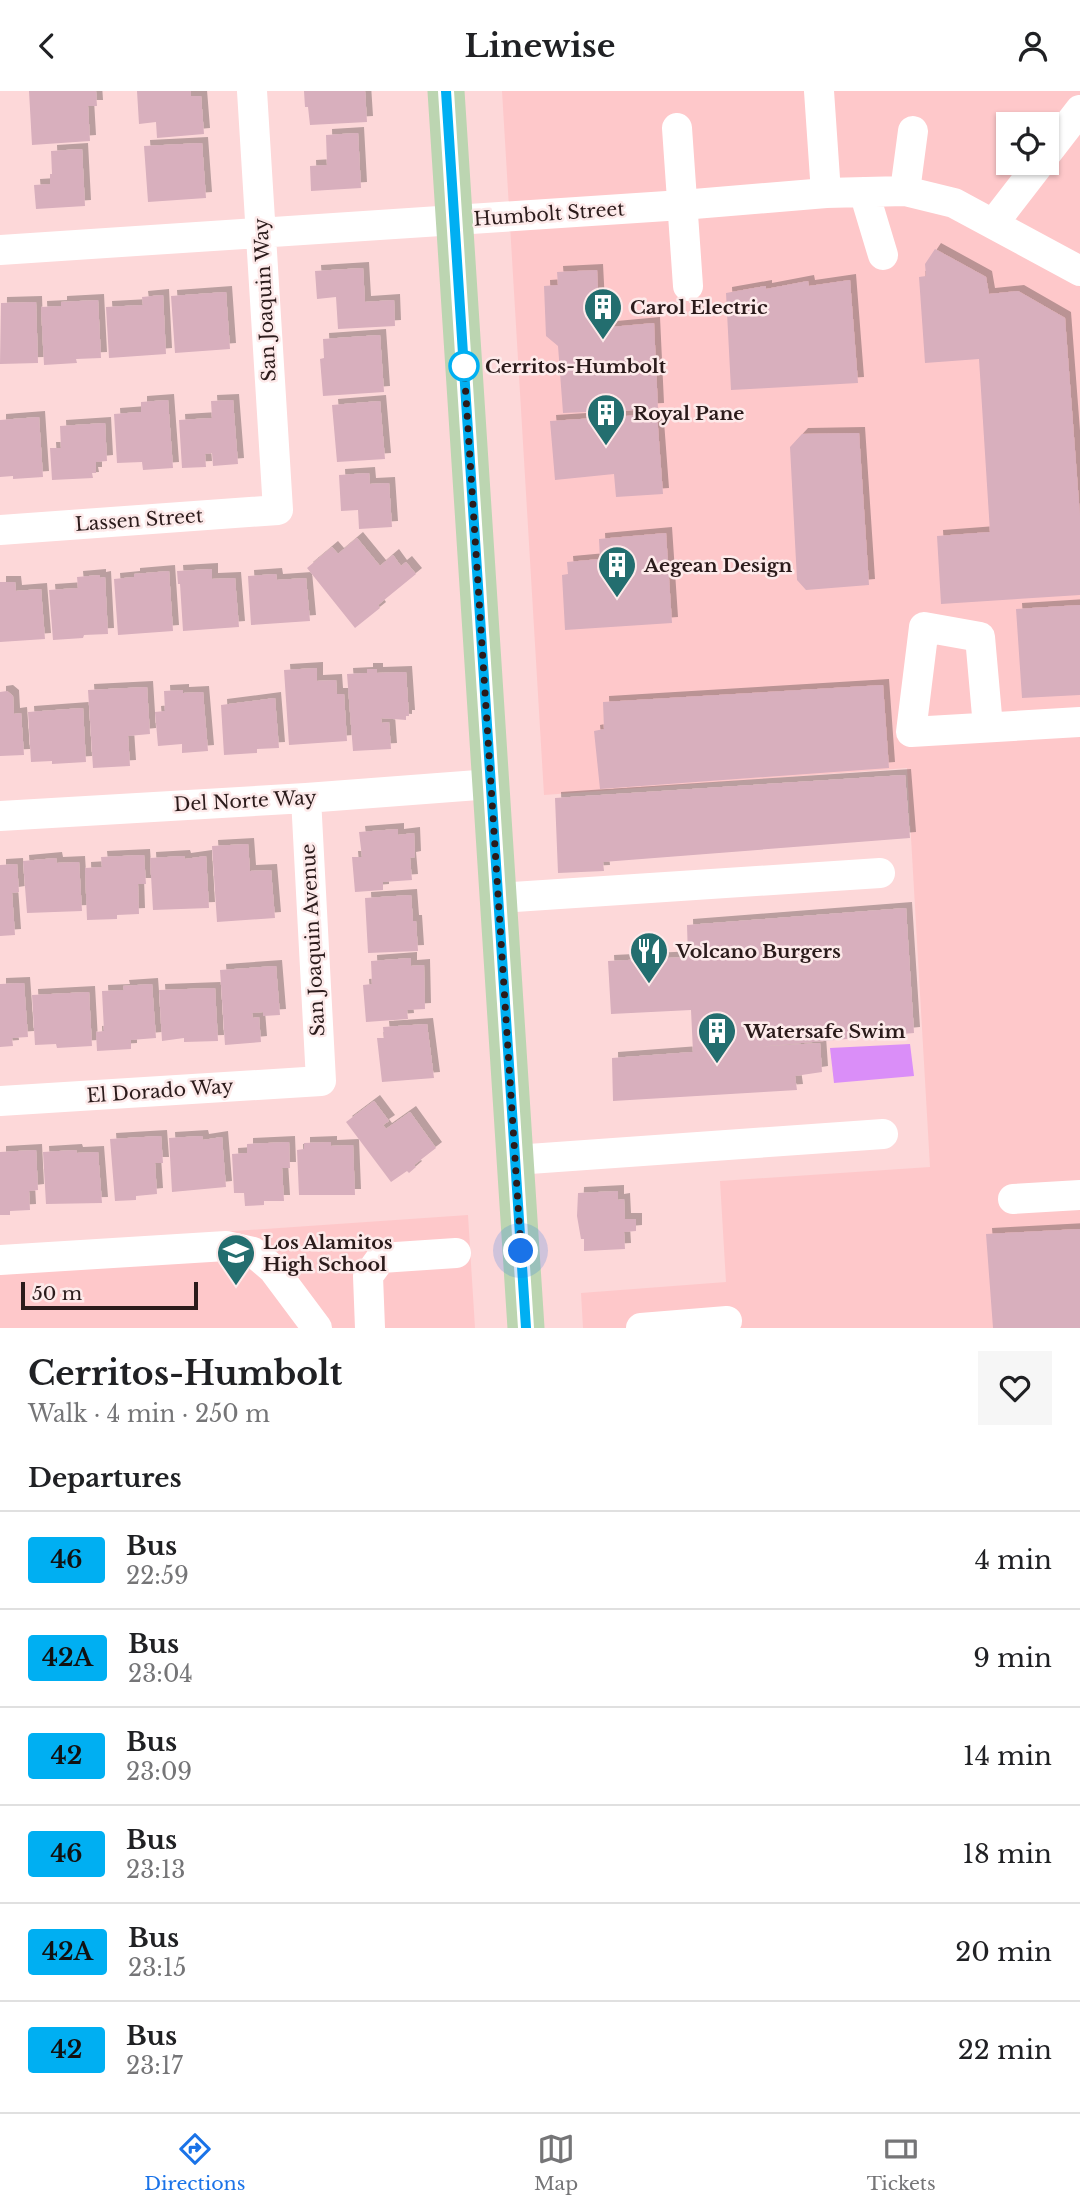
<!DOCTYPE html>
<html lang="en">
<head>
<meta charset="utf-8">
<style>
  body { margin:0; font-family:"Libre Baskerville",serif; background:#f6f6f6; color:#202124; height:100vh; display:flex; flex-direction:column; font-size:26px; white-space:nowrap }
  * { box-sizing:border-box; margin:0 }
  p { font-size:23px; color:#757577 }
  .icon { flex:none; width:38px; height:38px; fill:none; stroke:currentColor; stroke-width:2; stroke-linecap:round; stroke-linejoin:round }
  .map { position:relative; height:1237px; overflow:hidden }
  .panel { display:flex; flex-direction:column; background:#fff; flex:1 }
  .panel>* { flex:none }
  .badge { padding:0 14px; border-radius:5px; font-size:24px; line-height:46px }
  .buttons { position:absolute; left:996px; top:21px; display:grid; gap:14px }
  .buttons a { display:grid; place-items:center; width:63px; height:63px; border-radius:0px; background:#fff; box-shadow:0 2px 5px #0004; font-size:35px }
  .scale { position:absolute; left:21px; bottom:18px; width:177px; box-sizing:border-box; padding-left:7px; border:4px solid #2b1b1b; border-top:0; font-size:19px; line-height:24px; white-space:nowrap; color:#2b1b1b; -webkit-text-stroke:5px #fdeaea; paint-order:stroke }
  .you { position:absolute; width:35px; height:35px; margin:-18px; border:5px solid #fff; border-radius:50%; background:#1a73e8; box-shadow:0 0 0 10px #1a73e833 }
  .map>.badge { position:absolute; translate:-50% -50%; box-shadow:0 0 0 4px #fff }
  h2 { padding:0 28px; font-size:26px; line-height:63px }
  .round { display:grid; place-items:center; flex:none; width:74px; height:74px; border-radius:0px; background:#f6f6f6 }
  .head { display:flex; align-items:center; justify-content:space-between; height:119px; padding:0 28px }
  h1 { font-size:33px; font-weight:800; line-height:52px }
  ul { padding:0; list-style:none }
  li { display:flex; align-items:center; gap:21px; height:98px; padding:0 28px; border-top:2px solid #e0e0e0 }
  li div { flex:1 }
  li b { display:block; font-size:26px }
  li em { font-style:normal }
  li .badge { min-width:77px; font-weight:700; text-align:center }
  header { display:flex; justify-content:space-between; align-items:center; height:91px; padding:0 28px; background:#fff; font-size:32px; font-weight:800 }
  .menu { display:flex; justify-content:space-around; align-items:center; height:98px; border-top:2px solid #e0e0e0; background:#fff; font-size:19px; color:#757577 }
  .menu a { display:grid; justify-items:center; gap:4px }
  .menu .on { color:#1a73e8 }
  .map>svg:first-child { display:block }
  .built { fill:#fec8ca; fill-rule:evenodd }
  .water { fill:#da8ef8 }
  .building { fill:#d8afbd; filter:url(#shadow) }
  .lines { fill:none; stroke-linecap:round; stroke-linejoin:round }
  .minor { stroke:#fff; stroke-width:30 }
  .major { stroke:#bcd5b1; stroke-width:37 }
  .line-casing { stroke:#fff; stroke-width:16 }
  .line { stroke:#00aff2; stroke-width:10 }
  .walk { stroke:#2b1b1b; stroke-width:7; stroke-dasharray:0 12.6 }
  .stop-dot { fill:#fff; stroke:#00aff2; stroke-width:3.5 }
  .labels { text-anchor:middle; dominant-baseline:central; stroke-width:5; stroke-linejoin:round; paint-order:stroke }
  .street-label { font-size:19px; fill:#2b1b1b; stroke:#fdeaea }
  .poi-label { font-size:19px; font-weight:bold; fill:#2b1b1b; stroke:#fdeaea; text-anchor:start }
  .stop-label { font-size:19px; font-weight:bold; fill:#2b1b1b; stroke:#fdeaea; text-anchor:start }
</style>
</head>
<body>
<header><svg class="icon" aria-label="back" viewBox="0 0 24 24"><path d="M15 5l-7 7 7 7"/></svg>Linewise<svg class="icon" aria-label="person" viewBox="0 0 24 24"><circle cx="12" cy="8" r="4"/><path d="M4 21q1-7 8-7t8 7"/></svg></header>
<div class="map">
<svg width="1080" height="1237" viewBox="0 0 1080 1237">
  <defs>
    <filter id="shadow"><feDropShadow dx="6" dy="-6" stdDeviation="0" flood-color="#0004"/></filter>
  </defs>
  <rect width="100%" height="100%" fill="#fdd8d9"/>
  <path class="built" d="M502,0H1080V1237H583L581,1202L726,1191L720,1090L930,1076L907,677L544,704ZM1008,33H1046V72H1008Z
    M468,1124L475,1237H0V1156Z"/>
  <path class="water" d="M910,953L914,985L834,992L830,957Z"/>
  <path class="building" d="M29,0H96L97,15H88L90,50L32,54Z
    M137,0H191V5H201L204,43L157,47L156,31L139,33Z
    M304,0H365L367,31L310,34L308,16H305Z
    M358,42L361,97L311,100L310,75L327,74L326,44Z
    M202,52L206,107L148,111L144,55Z
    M82,58L85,115L36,118L34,94L50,93V83H52L51,60Z
    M935,158L986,186L989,203L1018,200L1065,227L1080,425V504L941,513L937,445L990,441L979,268L925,272L919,186L926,185L925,173Z
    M363,177L365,211L394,209L395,235L338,238L336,206L317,208L315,180Z
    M597,179L600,237L654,232L658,318L563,322L558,255L546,245L544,195L558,194L557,181Z
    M850,189L858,292L731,299L726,202L766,195V198L808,190L809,195Z
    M226,201L230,258L175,262L171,205Z
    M163,204L166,263L109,267L106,216L143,214L142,206Z
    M98,209L101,267L76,268L77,272L44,274L41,216L61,215V211Z
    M36,211L38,272L0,273L1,212Z
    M380,244L384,301L323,305L320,268L324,267L323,248Z
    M168,309L173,377L143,379L142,371L117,372L114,323L141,321V311Z
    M233,309L238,373L213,375L212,362L205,363L206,376L182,377L179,329L212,327L211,310Z
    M380,310L385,368L337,371L332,314Z
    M657,323L663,403L616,406L614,383L555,389L550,330Z
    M39,326L43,386L13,388V385L0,386V329Z
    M105,332L107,370L96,371V382H92L93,387L52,389L50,357H61L60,335Z
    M859,342L869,494L806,499L797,489L790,356L802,343Z
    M369,382L370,393L389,392L392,436L359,438L358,419L341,420L339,384Z
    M666,442L672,532L565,539L562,484L568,483L567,471L600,468L599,448Z
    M357,447L380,475L393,464L401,475L406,471L416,483L378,514L380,517L355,537L307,477L332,456L338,463Z
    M212,478V488L235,487L239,536L183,540L180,493H178L177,480Z
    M169,480L173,540L118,544L114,488L134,486V483Z
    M276,483L277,489L306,487L310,530L251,534L248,485Z
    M100,484V487L105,486L108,543L84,544L83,547L53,549L49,499L78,497L77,486Z
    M0,491H15L16,500L41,498L45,548L0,551Z
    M1080,514V604L1022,607L1016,518Z
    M317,577V590L336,589L337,603H344L347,650L289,654L284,579Z
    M367,578H377V582L406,581L409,625H406V629L381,627L382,632L389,631L391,658L353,660L347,583L367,582Z
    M883,594L889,677L600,698L594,640L604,638L603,611Z
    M147,596L150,643L128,645L130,675L93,677L88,599Z
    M183,599V602L203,601L208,660L182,662V653L158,655L155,621L165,620L164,600Z
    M7,600L13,605L14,623L21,622L24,664L0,665V601Z
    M275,607L279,657L257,658V662L224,664L221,614Z
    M83,617L86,671L52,673V670L31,671L28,621Z
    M905,684L910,747L603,771L604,780L558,782L555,707Z
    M398,738V744L414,742L415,766L410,767L412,789L383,791V799L355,801L352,766H362L359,741Z
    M248,753L250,780L271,779L275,827L217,831L212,755Z
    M144,764L146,793H138L139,823L117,824V828L87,829L85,777L102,776L101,766Z
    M184,765L185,768L206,765L209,817L153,819L150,767Z
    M56,767L57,772L79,771L82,820L27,822L23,770Z
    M17,773L19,801L12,802L15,844L0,845V774Z
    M411,804L413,830H416L418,860L368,862L365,807Z
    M906,817L914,942L756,956L820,952L822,981L795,985L797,999L613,1010L612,967L693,961L691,919L611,923L608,870L688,866L687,834Z
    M411,867V875L424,874L425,918L407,919L408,928L366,931L363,894L372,893L371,870Z
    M276,875L280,924L263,925V921L252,922L253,927L259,926L261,951L225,954L220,879Z
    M24,892L28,946L12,947L13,955L0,956V893Z
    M152,893L156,947L131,949V958L97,960L96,941L104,940L102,900L124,899L123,895Z
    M215,897L218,950L184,951V947L162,950L159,899Z
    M89,901L92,955L57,957L56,953L35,954L32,904Z
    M427,933L434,987L382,991L377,947H384L383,936Z
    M374,1010L389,1030L383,1034L386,1038L410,1021L436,1057L414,1074L416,1076L409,1082L407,1080L391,1091L346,1031Z
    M161,1045L163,1072H155L157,1103L136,1105V1109L115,1110L110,1048Z
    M202,1045L203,1049L222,1046L226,1096L172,1101L169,1047Z
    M289,1051L290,1077H282L284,1110H264V1114L245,1115L244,1102H234L232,1063L247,1062V1053Z
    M331,1051V1055L353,1054L355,1104H299L297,1059L304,1058V1052Z
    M36,1059L38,1099L29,1100L30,1119L10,1120V1124H0V1061Z
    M76,1059L77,1062L98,1061L102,1112L46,1113L43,1061Z
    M618,1100V1109L624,1108L625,1128H636V1140L624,1141L625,1158L584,1160V1148H581L577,1125L578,1102Z
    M1080,1138V1237H993L986,1143Z"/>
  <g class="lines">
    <path class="minor" d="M819,0L826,102
      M677,37L688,195
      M1046,63L1080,19
      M905,100L913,40
      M864,101L883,164
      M993,133L1040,72
      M0,159L682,114L826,102L905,100L954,112L1080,180
      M0,439L278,419L252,0
      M988,636L980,546L924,536L911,641L1080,631
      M0,725L306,707L491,693
      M498,807L880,782
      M0,1010L321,990L306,707
      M515,1069L883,1043
      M1013,1108L1080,1104
      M0,1169L226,1155L253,1161L273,1178L317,1237
      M370,1237L368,1185L381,1167L456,1162
      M641,1237L727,1230"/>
    <path class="major" d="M446,0L526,1237"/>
  </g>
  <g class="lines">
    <defs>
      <path id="line" d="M446,0L526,1237"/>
    </defs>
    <use href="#line" class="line-casing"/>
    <use href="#line" class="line"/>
    <path class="walk" d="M464,275L521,1160"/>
  </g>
  <defs>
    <symbol id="building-pin" viewBox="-11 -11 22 30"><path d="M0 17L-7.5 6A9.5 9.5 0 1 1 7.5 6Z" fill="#236e6f" stroke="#fdeaea"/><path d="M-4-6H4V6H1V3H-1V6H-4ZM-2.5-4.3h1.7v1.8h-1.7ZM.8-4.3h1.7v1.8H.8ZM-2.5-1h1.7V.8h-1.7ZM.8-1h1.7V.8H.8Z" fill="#fff"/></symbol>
    <symbol id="restaurant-pin" viewBox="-11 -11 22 30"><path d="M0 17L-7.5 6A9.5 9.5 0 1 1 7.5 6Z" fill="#236e6f" stroke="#fdeaea"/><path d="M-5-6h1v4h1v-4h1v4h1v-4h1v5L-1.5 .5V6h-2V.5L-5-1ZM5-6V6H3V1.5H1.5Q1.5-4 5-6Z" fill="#fff"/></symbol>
    <symbol id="school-pin" viewBox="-11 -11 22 30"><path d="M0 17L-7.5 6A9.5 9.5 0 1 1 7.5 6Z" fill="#236e6f" stroke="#fdeaea"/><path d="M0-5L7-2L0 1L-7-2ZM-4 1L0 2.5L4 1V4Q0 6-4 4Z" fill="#fff"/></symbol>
  </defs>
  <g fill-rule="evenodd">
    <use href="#building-pin" x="581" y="194" width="44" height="60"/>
    <use href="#building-pin" x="584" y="300" width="44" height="60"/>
    <use href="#building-pin" x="595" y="452" width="44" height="60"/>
    <use href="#restaurant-pin" x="627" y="838" width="44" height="60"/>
    <use href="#building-pin" x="695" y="918" width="44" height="60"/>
    <use href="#school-pin" x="214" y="1140" width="44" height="60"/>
  </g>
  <circle class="stop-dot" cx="464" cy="275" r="14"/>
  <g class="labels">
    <g class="street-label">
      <text transform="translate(549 123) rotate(-4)">Humbolt Street</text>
      <text transform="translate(265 209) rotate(-93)">San Joaquin Way</text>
      <text transform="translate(139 429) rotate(-4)">Lassen Street</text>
      <text transform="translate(245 710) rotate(-3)">Del Norte Way</text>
      <text transform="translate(313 849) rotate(-93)">San Joaquin Avenue</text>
      <text transform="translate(160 1000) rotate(-4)">El Dorado Way</text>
    </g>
    <g class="poi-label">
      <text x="630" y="216">Carol Electric</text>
      <text x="633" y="322">Royal Pane</text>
      <text x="644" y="474">Aegean Design</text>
      <text x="676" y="860">Volcano Burgers</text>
      <text x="744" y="940">Watersafe Swim</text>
      <text x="263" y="1151">Los Alamitos<tspan x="263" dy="22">High School</tspan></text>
    </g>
    <g class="stop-label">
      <text x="485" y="275">Cerritos-Humbolt</text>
    </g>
  </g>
</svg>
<div class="buttons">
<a><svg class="icon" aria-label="locate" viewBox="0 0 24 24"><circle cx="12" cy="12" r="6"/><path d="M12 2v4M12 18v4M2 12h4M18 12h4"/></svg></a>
</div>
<div class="scale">50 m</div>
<div class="you" style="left:521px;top:1160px"></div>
</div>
<section class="panel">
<div class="head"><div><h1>Cerritos-Humbolt</h1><p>Walk · 4 min · 250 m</p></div><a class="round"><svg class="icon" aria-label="heart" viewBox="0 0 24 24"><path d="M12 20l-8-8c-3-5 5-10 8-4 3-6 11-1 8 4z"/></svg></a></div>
<h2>Departures</h2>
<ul>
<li><span class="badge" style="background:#00aff2;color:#111">46</span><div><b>Bus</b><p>22:59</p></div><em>4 min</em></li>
<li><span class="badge" style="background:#00aff2;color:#111">42A</span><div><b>Bus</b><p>23:04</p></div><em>9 min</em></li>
<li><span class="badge" style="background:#00aff2;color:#111">42</span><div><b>Bus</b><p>23:09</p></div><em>14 min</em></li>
<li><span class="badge" style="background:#00aff2;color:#111">46</span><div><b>Bus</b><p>23:13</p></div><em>18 min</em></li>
<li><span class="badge" style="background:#00aff2;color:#111">42A</span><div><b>Bus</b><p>23:15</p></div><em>20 min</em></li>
<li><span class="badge" style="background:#00aff2;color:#111">42</span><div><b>Bus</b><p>23:17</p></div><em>22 min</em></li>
</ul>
</section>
<nav class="menu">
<a class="on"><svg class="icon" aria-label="directions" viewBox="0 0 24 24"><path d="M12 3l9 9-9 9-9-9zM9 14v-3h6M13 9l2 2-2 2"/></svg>Directions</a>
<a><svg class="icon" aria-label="map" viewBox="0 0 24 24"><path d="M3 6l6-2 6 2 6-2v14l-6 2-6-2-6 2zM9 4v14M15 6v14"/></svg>Map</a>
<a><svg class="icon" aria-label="tickets" viewBox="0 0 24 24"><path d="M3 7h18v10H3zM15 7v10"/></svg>Tickets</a>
</nav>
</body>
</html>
